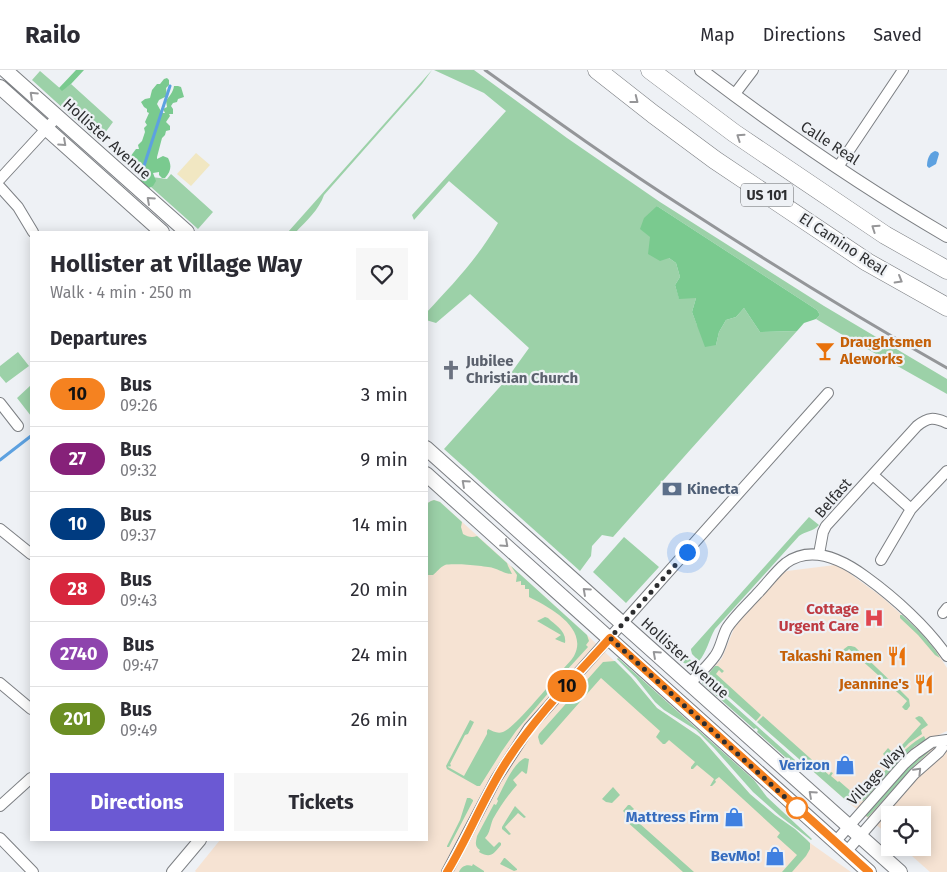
<!DOCTYPE html>
<html lang="en">
<head>
<meta charset="utf-8">
<style>
  body { margin:0; font-family:"Fira Sans",sans-serif; background:#f7f7f7; color:#2b2b33; height:100vh; display:flex; flex-direction:column; font-size:19px; white-space:nowrap }
  * { box-sizing:border-box; margin:0 }
  p { font-size:16px; color:#7c7c81 }
  .icon { flex:none; width:28px; height:28px; fill:none; stroke:currentColor; stroke-width:2; stroke-linecap:round; stroke-linejoin:round }
  .map { position:relative; flex:1; overflow:hidden }
  .side { position:absolute; left:30px; top:161px; width:398px; height:610px; display:flex; flex-direction:column; background:#fff; border-radius:0px; box-shadow:0 2px 12px #0003 }
  .side>* { flex:none }
  .badge { padding:0 10px; border-radius:16px; font-size:18px; line-height:32px }
  .fabs { position:absolute; left:881px; top:736px; display:grid; gap:10px }
  .fabs a { display:grid; place-items:center; width:50px; height:50px; border-radius:0px; background:#fff; box-shadow:0 2px 12px #0003; font-size:25px }
  .you { position:absolute; width:25px; height:25px; margin:-12px; border:4px solid #fff; border-radius:50%; background:#1a73e8; box-shadow:0 0 0 8px #1a73e833 }
  .map>.badge { position:absolute; translate:-50% -50%; box-shadow:0 0 0 2px #fff }
  h2 { padding:0 20px; font-size:19px; line-height:45px }
  .round { display:grid; place-items:center; flex:none; width:52px; height:52px; border-radius:0px; background:#f7f7f7 }
  .summary { display:flex; align-items:center; justify-content:space-between; height:85px; padding:0 20px }
  h1 { font-size:24px; font-weight:700; line-height:38px }
  .button { display:flex; gap:10px; margin-top:auto; padding:10px 20px }
  .button a { flex:1; height:58px; border-radius:0px; background:#6b59d3; color:#fff; font-size:20px; font-weight:700; line-height:58px; text-align:center }
  .button a+a { background:#f7f7f7; color:#2b2b33 }
  ul { padding:0; list-style:none }
  li { display:flex; align-items:center; gap:15px; height:65px; padding:0 20px; border-top:1px solid #e1e1e2 }
  li div { flex:1 }
  li b { display:block; font-size:19px }
  li em { font-style:normal }
  li .badge { min-width:55px; font-weight:700; text-align:center }
  header { display:flex; align-items:center; gap:30px; box-sizing:border-box; height:70px; padding:0 25px; background:#fff; border-bottom:1px solid #e1e1e2 }
  header strong { font-size:24px }
  nav { display:flex; gap:28px; margin-inline-start:auto; font-size:18px }
  .map>svg:first-child { display:block }
  .commercial { fill:#f6e3d3 }
  .green { fill:#9cd1a8 }
  .forest { fill:#7aca8f }
  .sand { fill:#f1e7c2 }
  .water { fill:#5da1e0 }
  .lines { fill:none; stroke-linecap:round; stroke-linejoin:round }
  .stream { stroke:#5da1e0; stroke-width:3 }
  .minor-casing { stroke:#7c7f83; stroke-width:12 }
  .tertiary-casing { stroke:#7c7f83; stroke-width:14 }
  .secondary-casing { stroke:#7c7f83; stroke-width:16 }
  .motorway-casing { stroke:#7c7f83; stroke-width:19 }
  .minor { stroke:#fff; stroke-width:10 }
  .tertiary { stroke:#fff; stroke-width:12 }
  .secondary { stroke:#fff; stroke-width:14 }
  .motorway { stroke:#fff; stroke-width:18 }
  .rail { stroke:#949699; stroke-width:3 }
  .oneway { stroke:#969698 }
  .line-casing { stroke:#fff; stroke-width:11 }
  .line { stroke:#f58220; stroke-width:8 }
  .walk { stroke:#2d2e30; stroke-width:5; stroke-dasharray:0 9 }
  .stop-dot { fill:#fff; stroke:#f58220; stroke-width:2.5 }
  .labels { text-anchor:middle; dominant-baseline:central; stroke-width:4.5; stroke-linejoin:round; paint-order:stroke }
  .shield { fill:#eef1f5; stroke:#67686b; stroke-width:1 }
  .shield-label { font-size:14px; font-weight:bold; fill:#2d2e30 }
  .street-label { font-size:15px; fill:#2d2e30; stroke:#eef1f5 }
  .food-label { font-size:15px; font-weight:bold; fill:#c56008; stroke:#eef1f5; text-anchor:end }
  .worship-label { font-size:15px; font-weight:bold; fill:#5b616d; stroke:#eef1f5; text-anchor:start }
  .service-label { font-size:15px; font-weight:bold; fill:#4e5e75; stroke:#eef1f5; text-anchor:start }
  .health-label { font-size:15px; font-weight:bold; fill:#be3a42; stroke:#eef1f5; text-anchor:end }
  .shop-label { font-size:15px; font-weight:bold; fill:#366cbe; stroke:#eef1f5; text-anchor:end }
</style>
</head>
<body>
<header>
<strong>Railo</strong>
<nav><a>Map</a><a>Directions</a><a>Saved</a></nav>
</header>
<div class="map">
<svg width="947" height="802" viewBox="0 0 947 802">
  <rect width="100%" height="100%" fill="#eef1f5"/>
  <path class="commercial" d="M434,430L440,432L587,565L631,607L657,638L700,667L750,724L763,736L800,764L810,773L851,802H196L195,801L220,770H426V434L431,431Z
    M835,495L845,500L882,527L915,557L936,581L947,598V661L934,667L947,679V802H930L903,778H922V745H890V766L849,733L712,612L705,608L722,588L735,556L783,503L787,501Z"/>
  <path class="green" d="M432,0L422,14L324,125C319,140 306,151 296,162H288Z
    M434,0H474L567,68L660,132L824,236L947,309V324L846,267L816,249L820,245L817,240L657,136L650,167L669,188L676,193L680,207L675,215L679,228H696L692,242L697,255L716,275L719,262L726,250L736,247L744,238L760,262L797,261L691,379L613,467L602,465L592,476L591,486L580,501L444,379L506,310L529,278L470,224L436,253L426,250V243C453,214 478,188 498,153L449,111L414,150L412,145L506,41L484,23Z
    M40,1L62,20L71,14L113,52L99,71L32,10Z
    M171,104L213,142L198,159L142,109L144,106L167,109Z
    M18,282L29,296L6,313L0,306V296Z
    M31,315V346L17,328Z
    M434,430L440,432L462,452L461,457L463,464C468,467 472,468 477,466L507,493L508,496L512,504C505,504 500,500 493,498C485,496 453,493 445,495C440,497 437,502 433,505H426V434L431,431Z
    M809,447L819,455C813,462 805,461 799,466L715,559C709,569 707,582 699,591L692,584L691,580V579Z
    M624,467L659,497L626,533L593,502Z
    M511,496L587,565L589,571L586,575L588,577L566,601L564,600V598C567,594 571,591 574,586C589,558 549,537 529,527V519H525V515H521V511L516,512L517,505Z
    M900,545H902C916,558 931,572 940,588L935,585L918,565L900,548Z
    M545,547L548,548C555,555 567,561 565,573L562,572L555,569L561,565L537,551Z
    M644,552L678,581L680,580L695,594L693,597L684,593L647,561L644,555Z
    M848,576H851L855,577L900,620L909,629L910,636L907,640H905L902,637L907,631L849,579L844,585L841,583L844,579Z
    M618,588L754,710L767,727L812,769L811,770L780,746L753,722L714,678L696,660L664,640L655,632L636,608L617,589Z
    M615,591L631,607L657,638L700,667L750,724L775,745L795,759L807,770L810,773V779L806,786L792,802H782L797,785L777,767L780,763L719,707L715,710L716,712L712,716H710L714,709L697,695L693,699H691V697L695,692L669,670L665,674H663L656,667L660,661L601,608L542,675L540,674L538,667L539,664L603,592Z
    M715,596H718L724,601L722,603L719,600L716,604L761,645L756,651L712,612L705,608Z
    M702,610L711,615L804,698V702L796,697L797,695L796,694L794,695L757,662L758,660L756,658L754,659L702,613Z
    M553,611H555L556,614L516,661L502,681L480,716H477L447,699L446,696L470,650L474,652L468,664L465,665L450,694L451,695L450,697L449,696L448,697L464,706L487,664V661L488,659C493,661 497,664 503,662C514,658 543,622 553,611Z
    M763,646L829,705L831,702L833,703L831,706L838,712L839,711L854,724H858L866,716L868,718L858,729V732L856,733H849L757,652Z
    M919,646L922,647L928,655L921,660L922,664L909,673L891,692L883,684L888,678L894,684L921,654L915,648Z
    M924,666L926,670L915,676L903,687L863,731L861,729C879,709 901,678 924,666Z
    M930,681L916,694L868,747L866,746V745L910,695L927,682Z
    M525,688L529,689L527,703L526,704L522,701L513,710L517,715C507,726 500,737 493,749C490,756 490,763 485,768L494,777L499,772L501,773V775C493,784 491,789 479,782L480,780C474,776 476,772 477,766L494,734L496,735L498,731L497,729C503,718 513,693 525,688Z
    M613,717L620,725L612,733L606,732L602,729Z
    M467,728H470L473,730V731L449,777H447V776L460,750Z
    M628,735H630L634,739L630,745L694,802H683L625,750L624,748L625,743L623,741Z
    M515,736L526,747L524,748L518,743L505,757L510,763L511,764L509,765L502,759V757Z
    M504,788H505L517,799V800L514,801L500,794Z
    M473,794L484,801V802H459C461,797 466,794 472,796Z"/>
  <path class="forest" d="M76,0H84L71,14L62,21L59,18Z
    M167,8L169,10V15L166,18L167,26L159,30L157,34L162,43H165L163,39L167,37L166,31C169,26 173,23 174,16H178L181,17L184,27L178,29L177,32L173,33L171,36L173,39V44H169L170,46L166,52L170,56V60L166,61L165,65L162,68L157,87V89L163,86L168,88C172,96 171,101 165,108H162L159,105V102L153,103L156,111L153,116L149,118L143,115L140,108L143,100H138L132,97L130,87L136,79H139L138,75L142,71L145,62L144,58L147,55L145,52L149,43L147,42V39L144,37L141,32L145,29L150,28L152,20L157,14H160L164,9Z
    M657,136L817,240L820,245L816,249L804,253L797,261L760,262L744,238L736,247L726,250L719,262L716,275L705,277L692,242L696,228L679,229L675,215L680,207L676,193L669,188L660,191L648,184L650,167L640,159L644,148Z"/>
  <path class="sand" d="M196,83L210,95L191,116L177,104Z"/>
  <path class="water" d="M935,81L938,82L939,84L936,94L929,98L927,96C927,90 929,83 935,81Z"/>
  <g class="lines">
    <path class="stream" d="M142,102L170,16
      M0,390L31,366"/>
    <defs>
      <path id="minor" d="M734,25L753,0
        M838,97L903,0
        M0,109L57,47
        M0,117L18,137L33,162
        M0,333L18,356
        M873,405L911,439
        M0,459L31,484
        M819,484L823,462L826,456L917,356C928,347 934,347 947,353
        M881,490L911,439L947,401
        M943,543L947,538
        M0,613L31,639
        M689,614C698,605 708,596 715,586C721,578 722,567 727,558C734,547 748,534 757,524C767,514 775,502 786,493C812,474 843,490 866,507C895,528 927,557 947,586
        M0,736L31,708
        M0,768L33,802
        M835,772L904,694L915,684L932,672L947,670
        M846,782L914,704L939,682L947,671
        M447,802L496,709L529,658L828,323"/>
      <path id="tertiary" d="M701,0C780,60 861,116 947,166
        M173,802L200,770"/>
      <path id="secondary" d="M5,0L187,162
        M0,17L162,162
        M426,378L900,802
        M426,404L869,802"/>
      <path id="motorway" d="M597,0L653,44L715,90L867,192L947,237
        M650,0L734,63L885,165L947,200"/>
    </defs>
    <use href="#minor" class="minor-casing"/>
    <use href="#tertiary" class="tertiary-casing"/>
    <use href="#secondary" class="secondary-casing"/>
    <use href="#motorway" class="motorway-casing"/>
    <use href="#minor" class="minor"/>
    <use href="#tertiary" class="tertiary"/>
    <use href="#secondary" class="secondary"/>
    <use href="#motorway" class="motorway"/>
    <path class="rail" d="M485,0C552,48 619,96 688,140C773,195 859,248 947,298"/>
  </g>
  <defs><path id="oneway-chevron" d="M-2-3.5L2.5 0L-2 3.5" fill="none" stroke-width="1.6" stroke-linecap="round" stroke-linejoin="round" transform="scale(1.25)"/></defs>
  <g class="oneway">
    <use href="#oneway-chevron" transform="translate(33 25) rotate(-137)"/>
    <use href="#oneway-chevron" transform="translate(635 30) rotate(38)"/>
    <use href="#oneway-chevron" transform="translate(740 67) rotate(-146)"/>
    <use href="#oneway-chevron" transform="translate(63 73) rotate(42)"/>
    <use href="#oneway-chevron" transform="translate(150 130) rotate(-138)"/>
    <use href="#oneway-chevron" transform="translate(875 158) rotate(-146)"/>
    <use href="#oneway-chevron" transform="translate(899 210) rotate(30)"/>
    <use href="#oneway-chevron" transform="translate(465 413) rotate(-138)"/>
    <use href="#oneway-chevron" transform="translate(505 474) rotate(42)"/>
    <use href="#oneway-chevron" transform="translate(586 521) rotate(-138)"/>
    <use href="#oneway-chevron" transform="translate(656 584) rotate(-138)"/>
    <use href="#oneway-chevron" transform="translate(918 701) rotate(-46)"/>
    <use href="#oneway-chevron" transform="translate(812 724) rotate(-138)"/>
  </g>
  <g class="lines">
    <defs>
      <path id="line" d="M447,802C469,766 484,726 507,691C536,646 574,608 610,568L869,802"/>
    </defs>
    <use href="#line" class="line-casing"/>
    <use href="#line" class="line"/>
    <path class="walk" d="M687,482L610,568L797,738"/>
  </g>
  <defs>
    <symbol id="bar-bare" viewBox="-9 -9 18 18"><path d="M-6-5H6L.8 .8V4.5H3.5V6h-7V4.5H-.8V.8Z" fill="#e8710a" stroke="#eef1f5" stroke-width="2.5" paint-order="stroke"/></symbol>
    <symbol id="church-bare" viewBox="-9 -9 18 18"><path d="M-1.2-6h2.4v3.5h3.3v2.4h-3.3V6h-2.4V-.1h-3.3v-2.4h3.3Z" fill="#6b7280" stroke="#eef1f5" stroke-width="2.5" paint-order="stroke"/></symbol>
    <symbol id="bank-bare" viewBox="-9 -9 18 18"><path d="M-6-4H6V4H-6ZM0-2.3a2.3 2.3 0 1 0 0 4.6a2.3 2.3 0 1 0 0-4.6Z" fill="#5c6f8a" stroke="#eef1f5" stroke-width="2.5" paint-order="stroke"/></symbol>
    <symbol id="hospital-bare" viewBox="-9 -9 18 18"><path d="M-5-5h3v3.5h4V-5h3V5h-3V1.5h-4V5h-3Z" fill="#e0444e" stroke="#eef1f5" stroke-width="2.5" paint-order="stroke"/></symbol>
    <symbol id="restaurant-bare" viewBox="-9 -9 18 18"><path d="M-5-6h1v4h1v-4h1v4h1v-4h1v5L-1.5 .5V6h-2V.5L-5-1ZM5-6V6H3V1.5H1.5Q1.5-4 5-6Z" fill="#e8710a" stroke="#eef1f5" stroke-width="2.5" paint-order="stroke"/></symbol>
    <symbol id="shop-bare" viewBox="-9 -9 18 18"><path d="M-5-2.5h2.3a2.7 3.5 0 0 1 5.4 0H5L5.5 6h-11ZM-1.5-2.5h3a1.5 2.3 0 0 0-3 0Z" fill="#3f7fe0" stroke="#eef1f5" stroke-width="2.5" paint-order="stroke"/></symbol>
  </defs>
  <g fill-rule="evenodd">
    <use href="#bar-bare" x="811" y="267" width="28" height="28"/>
    <use href="#church-bare" x="437" y="286" width="28" height="28"/>
    <use href="#bank-bare" x="658" y="405" width="28" height="28"/>
    <use href="#hospital-bare" x="860" y="534" width="28" height="28"/>
    <use href="#restaurant-bare" x="883" y="572" width="28" height="28"/>
    <use href="#restaurant-bare" x="910" y="600" width="28" height="28"/>
    <use href="#shop-bare" x="831" y="681" width="28" height="28"/>
    <use href="#shop-bare" x="720" y="733" width="28" height="28"/>
    <use href="#shop-bare" x="761" y="772" width="28" height="28"/>
  </g>
  <circle class="stop-dot" cx="797" cy="738" r="10"/>
  <g class="labels">
    <rect class="shield" x="741" y="113.5" width="52" height="23" rx="4"/>
    <g class="shield-label">
      <text x="767" y="125">US 101</text>
    </g>
    <g class="street-label">
      <text transform="translate(107 69) rotate(42)">Hollister Avenue</text>
      <text transform="translate(830 73) rotate(33)">Calle Real</text>
      <text transform="translate(843 174) rotate(33)">El Camino Real</text>
      <text transform="translate(833 428) rotate(-49)">Belfast</text>
      <text transform="translate(685 588) rotate(42)">Hollister Avenue</text>
      <text transform="translate(876 705) rotate(-47)">Village Way</text>
    </g>
    <g class="food-label">
      <text x="840" y="272" text-anchor="start">Draughtsmen<tspan x="840" dy="17">Aleworks</tspan></text>
      <text x="882" y="586">Takashi Ramen</text>
      <text x="909" y="614">Jeannine's</text>
    </g>
    <g class="worship-label">
      <text x="466" y="291">Jubilee<tspan x="466" dy="17">Christian Church</tspan></text>
    </g>
    <g class="service-label">
      <text x="687" y="419">Kinecta</text>
    </g>
    <g class="health-label">
      <text x="859" y="539">Cottage<tspan x="859" dy="17">Urgent Care</tspan></text>
    </g>
    <g class="shop-label">
      <text x="830" y="695">Verizon</text>
      <text x="719" y="747">Mattress Firm</text>
      <text x="760" y="786">BevMo!</text>
    </g>
  </g>
</svg>
<div class="fabs">
<a><svg class="icon" aria-label="locate" viewBox="0 0 24 24"><circle cx="12" cy="12" r="6"/><path d="M12 2v4M12 18v4M2 12h4M18 12h4"/></svg></a>
</div>
<div class="you" style="left:687px;top:482px"></div>
<b class="badge" style="left:567px;top:616px;background:#f58220;color:#111">10</b>
<section class="side">
<div class="summary"><div><h1>Hollister at Village Way</h1><p>Walk · 4 min · 250 m</p></div><a class="round"><svg class="icon" aria-label="heart" viewBox="0 0 24 24"><path d="M12 20l-8-8c-3-5 5-10 8-4 3-6 11-1 8 4z"/></svg></a></div>
<h2>Departures</h2>
<ul>
<li><span class="badge" style="background:#f58220;color:#111">10</span><div><b>Bus</b><p>09:26</p></div><em>3 min</em></li>
<li><span class="badge" style="background:#862179;color:#fff">27</span><div><b>Bus</b><p>09:32</p></div><em>9 min</em></li>
<li><span class="badge" style="background:#003b80;color:#fff">10</span><div><b>Bus</b><p>09:37</p></div><em>14 min</em></li>
<li><span class="badge" style="background:#d7263d;color:#fff">28</span><div><b>Bus</b><p>09:43</p></div><em>20 min</em></li>
<li><span class="badge" style="background:#8e44ad;color:#fff">2740</span><div><b>Bus</b><p>09:47</p></div><em>24 min</em></li>
<li><span class="badge" style="background:#6b8e23;color:#fff">201</span><div><b>Bus</b><p>09:49</p></div><em>26 min</em></li>
</ul>
<div class="button"><a>Directions</a><a>Tickets</a></div>
</section>
</div>
</body>
</html>
